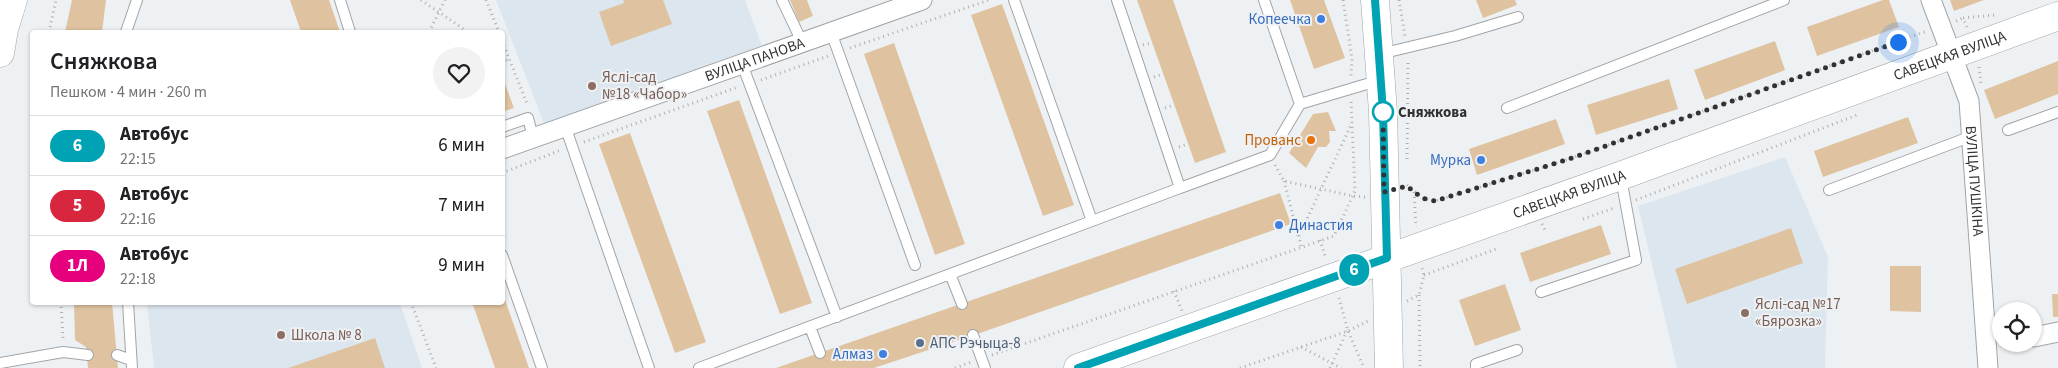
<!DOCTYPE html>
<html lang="ru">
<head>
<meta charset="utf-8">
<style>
  body { margin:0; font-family:"Source Sans 3",sans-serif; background:#f2f2f2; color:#202124; height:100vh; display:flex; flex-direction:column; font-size:19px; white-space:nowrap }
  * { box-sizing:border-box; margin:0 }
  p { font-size:16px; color:#757577 }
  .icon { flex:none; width:28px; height:28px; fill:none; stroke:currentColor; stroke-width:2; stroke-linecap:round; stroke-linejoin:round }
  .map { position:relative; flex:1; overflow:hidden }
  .drawer { position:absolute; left:30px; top:30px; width:475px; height:275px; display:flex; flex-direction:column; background:#fff; border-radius:5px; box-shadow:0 1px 4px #0004 }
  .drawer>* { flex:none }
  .badge { padding:0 10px; border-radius:16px; font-size:18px; line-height:32px }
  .tools { position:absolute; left:1992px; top:302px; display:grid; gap:10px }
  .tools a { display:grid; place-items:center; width:50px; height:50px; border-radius:50%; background:#fff; box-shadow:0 1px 4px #0004; font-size:25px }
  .you { position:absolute; width:25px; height:25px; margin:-12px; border:4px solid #fff; border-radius:50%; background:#1a73e8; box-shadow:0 0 0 8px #1a73e833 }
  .map>.badge { position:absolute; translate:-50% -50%; box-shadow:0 0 0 2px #fff }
  .round { display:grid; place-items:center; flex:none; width:52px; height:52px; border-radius:26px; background:#f2f2f2 }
  .headline { display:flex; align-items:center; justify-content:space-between; height:85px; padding:0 20px }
  h1 { font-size:24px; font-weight:600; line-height:38px }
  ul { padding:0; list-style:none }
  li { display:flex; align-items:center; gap:15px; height:60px; padding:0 20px; border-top:1px solid #e0e0e0 }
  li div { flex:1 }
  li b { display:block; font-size:19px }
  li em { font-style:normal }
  li .badge { min-width:55px; font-weight:700; text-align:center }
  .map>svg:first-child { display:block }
  .built { fill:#dce6ee }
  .building { fill:#dfc3a0 }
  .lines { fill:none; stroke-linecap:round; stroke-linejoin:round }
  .lane-casing { stroke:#a1a4a7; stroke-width:12 }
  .street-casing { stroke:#a1a4a7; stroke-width:21 }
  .secondary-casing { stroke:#a1a4a7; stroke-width:29 }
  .path { stroke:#adb0b2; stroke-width:3; stroke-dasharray:1 4; stroke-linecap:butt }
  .lane { stroke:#fff; stroke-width:10 }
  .street { stroke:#fff; stroke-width:19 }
  .secondary { stroke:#fff; stroke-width:28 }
  .line-casing { stroke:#fff; stroke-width:11 }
  .line { stroke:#00a3b4; stroke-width:8 }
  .walk { stroke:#313233; stroke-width:5; stroke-dasharray:0 9 }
  .shop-dot { fill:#3f7fe0; stroke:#eef1f4; stroke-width:2 }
  .education-dot { fill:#8d6e63; stroke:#eef1f4; stroke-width:2 }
  .stop-dot { fill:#fff; stroke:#00a3b4; stroke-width:2.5 }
  .food-dot { fill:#e8710a; stroke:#eef1f4; stroke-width:2 }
  .service-dot { fill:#5c6f8a; stroke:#eef1f4; stroke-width:2 }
  .labels { text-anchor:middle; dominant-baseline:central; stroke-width:4; stroke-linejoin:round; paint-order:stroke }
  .shop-label { font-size:15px; fill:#366cbe; stroke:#eef1f4; text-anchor:end }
  .street-label { font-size:15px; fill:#313233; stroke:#eef1f4 }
  .education-label { font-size:15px; fill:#785e54; stroke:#eef1f4; text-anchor:start }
  .stop-label { font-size:15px; font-weight:bold; fill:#313233; stroke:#eef1f4; text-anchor:start }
  .food-label { font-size:15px; fill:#c56008; stroke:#eef1f4; text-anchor:end }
  .service-label { font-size:15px; fill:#4e5e75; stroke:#eef1f4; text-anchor:start }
</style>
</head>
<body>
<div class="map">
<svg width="2058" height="368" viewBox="0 0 2058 368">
  <rect width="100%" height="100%" fill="#eef1f4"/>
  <path class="built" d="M496,0H745L762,46L545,126Z
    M1785,157L1828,257L1825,368H1677L1638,206Z
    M147,303H400L422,368H154Z"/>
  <path class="building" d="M72,0H106L102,32H65Z
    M290,0H329L340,32H301Z
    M623,0H663L672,24L611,46L599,12L624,3Z
    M790,0H807L813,16L799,22Z
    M1137,0H1173L1226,152L1195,163Z
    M1290,0H1324L1345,58L1314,69Z
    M1476,0H1515L1517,5L1483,18Z
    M1883,0H1889L1899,27L1817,56L1807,27Z
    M1950,0H1984L1954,11Z
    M1002,4L1074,205L1043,216L971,15Z
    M1775,41L1785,70L1705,100L1694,70Z
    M894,43L965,244L935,255L864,54Z
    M2058,61V94L1995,119L1984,90Z
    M502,76L514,108L502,112Z
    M1669,79L1678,109L1596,135L1587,105Z
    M739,100L812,303L780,314L707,111Z
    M1328,112L1336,131H1329L1330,142L1326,147H1318L1306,168L1289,153L1313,114Z
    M1908,117L1918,143L1823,177L1814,151Z
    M1556,119L1565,144L1477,175L1469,149Z
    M630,133L706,342L675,353L599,144Z
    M1280,193L1291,224L980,333L874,368H776Z
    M1601,225L1611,254L1530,282L1520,253Z
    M1791,228L1803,263L1687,304L1675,269Z
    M1890,266H1921V312L1890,311Z
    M1505,284L1521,330L1475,346L1459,300Z
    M503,294L529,368H495L472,302H502Z
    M2052,294H2058V317H2053Z
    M74,302H112L118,368H88L86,347L75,340Z
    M2003,308H2029V311H2003Z
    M375,338L385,368H288Z"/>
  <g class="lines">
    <defs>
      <path id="lane" d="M340,0L350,32
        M782,0L802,42
        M1014,0L1092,221L1180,188
        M1117,0L1180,188L1270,155L1300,104L1380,80
        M1264,0L1300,104
        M126,32L137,0
        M831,32L915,265
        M1380,54L1455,36L1518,17
        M742,64L837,317
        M1507,108L1784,0
        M565,126L649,368
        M502,127L528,118L533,137
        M2008,130L2058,112
        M1829,190L1972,136
        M502,255L542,368
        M950,274L962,304
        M1541,292L1636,260L1621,178
        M128,302L132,368
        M810,327L820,353
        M973,335L985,368
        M117,355L131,360
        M0,363L63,352L88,355
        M699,368L1092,221
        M1476,368V364L1517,350"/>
      <g id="street">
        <path id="s1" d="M1931,0L1969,101L1988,368"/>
        <path id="s2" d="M502,149L922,0"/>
        <path d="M2034,337L2058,332"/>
      </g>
      <g id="secondary">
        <path d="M1375,0L1383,112L1389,368"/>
        <path d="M0,53L4,29L13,0"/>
        <path id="s3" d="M1078,368L1620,176L2058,16"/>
      </g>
    </defs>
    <use href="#lane" class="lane-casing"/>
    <use href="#street" class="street-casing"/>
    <use href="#secondary" class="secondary-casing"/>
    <path class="path" d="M421,0L468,32
      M486,0L499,32
      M1343,0L1352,59L1351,76
      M1399,0L1405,36
      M1956,21L1963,18
      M1967,27L1963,18L1995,15
      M49,32L56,0
      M429,32L445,0
      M502,41L528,106
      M1143,45L1152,43
      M850,48L989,0
      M502,57L510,62
      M1979,67L1981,84
      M1154,77L1163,74
      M761,80L828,56
      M1165,108L1174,105
      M584,142L738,87
      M1179,147L1188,144
      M1407,159L1408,60
      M1275,165L1284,181L1353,196L1365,197
      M502,173L561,150
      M1284,181L1298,235
      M1407,185L1423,198L1435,201L1566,160L1927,31
      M1414,192L1416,227
      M1636,200L1857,115
      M1583,219L1614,208
      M1542,224L1546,232
      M1320,240L1326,259
      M1301,246L1299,236L1352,123
      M1424,275L1499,248
      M1174,291L1182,311
      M1419,295L1420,368
      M1339,298L1348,331L1364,368
      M1407,301L1419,295L1424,275L1422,268
      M61,302L63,340
      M411,302L436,368
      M1301,347L1341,368
      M992,355L1334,236L1355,191L1351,100
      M955,368L971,362
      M1240,368L1348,331L1368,321
      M1330,368L1347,331"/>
    <use href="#lane" class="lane"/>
    <use href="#street" class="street"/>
    <use href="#secondary" class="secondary"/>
  </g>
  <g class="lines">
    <defs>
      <path id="line" d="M1078,368L1387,258L1383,112L1375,0"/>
    </defs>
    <use href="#line" class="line-casing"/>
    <use href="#line" class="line"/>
    <path class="walk" d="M1383,112L1384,192L1407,186L1422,198L1435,201L1566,160L1898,42"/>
  </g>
  <g class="shop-dot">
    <circle cx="1321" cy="19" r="5"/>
    <circle cx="1481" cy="160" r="5"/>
    <circle cx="1279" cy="225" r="5"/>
    <circle cx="883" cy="354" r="5"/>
  </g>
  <g class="education-dot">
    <circle cx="592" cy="86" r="5"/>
    <circle cx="1745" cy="313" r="5"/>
    <circle cx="281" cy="335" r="5"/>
  </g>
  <circle class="stop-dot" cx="1383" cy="112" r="10"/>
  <circle class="food-dot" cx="1311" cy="140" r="5"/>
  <circle class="service-dot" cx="920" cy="343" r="5"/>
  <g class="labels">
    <g class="shop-label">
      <text x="1311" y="19">Копеечка</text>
      <text x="1471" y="160">Мурка</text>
      <text x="1289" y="225" text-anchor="start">Династия</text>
      <text x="873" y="354">Алмаз</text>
    </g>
    <g class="street-label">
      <text stroke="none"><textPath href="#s3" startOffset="926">САВЕЦКАЯ ВУЛІЦА</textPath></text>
      <text stroke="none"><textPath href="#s2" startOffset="268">ВУЛІЦА ПАНОВА</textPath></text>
      <text stroke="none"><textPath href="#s1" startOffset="188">ВУЛІЦА ПУШКІНА</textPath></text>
      <text stroke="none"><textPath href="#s3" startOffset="521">САВЕЦКАЯ ВУЛІЦА</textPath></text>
    </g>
    <g class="education-label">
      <text x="602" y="77">Яслі-сад<tspan x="602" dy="17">№18 «Чабор»</tspan></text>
      <text x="1755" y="304">Яслі-сад №17<tspan x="1755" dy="17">«Бярозка»</tspan></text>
      <text x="291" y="335">Школа № 8</text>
    </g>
    <g class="stop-label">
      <text x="1398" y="112">Сняжкова</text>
    </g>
    <g class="food-label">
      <text x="1301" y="140">Прованс</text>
    </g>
    <g class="service-label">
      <text x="930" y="343">АПС Рэчыца-8</text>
    </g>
  </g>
</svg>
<div class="tools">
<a><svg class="icon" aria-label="locate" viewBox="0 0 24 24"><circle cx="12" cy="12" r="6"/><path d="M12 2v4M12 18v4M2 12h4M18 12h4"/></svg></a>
</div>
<div class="you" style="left:1898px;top:42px"></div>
<b class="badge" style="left:1354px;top:270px;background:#00a3b4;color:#fff">6</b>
<section class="drawer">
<div class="headline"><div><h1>Сняжкова</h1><p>Пешком · 4 мин · 260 m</p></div><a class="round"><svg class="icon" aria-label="heart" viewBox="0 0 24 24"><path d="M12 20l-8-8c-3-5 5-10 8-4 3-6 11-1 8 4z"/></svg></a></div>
<ul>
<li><span class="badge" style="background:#00a3b4;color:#fff">6</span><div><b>Автобус</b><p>22:15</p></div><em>6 мин</em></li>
<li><span class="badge" style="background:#d7263d;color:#fff">5</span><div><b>Автобус</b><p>22:16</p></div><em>7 мин</em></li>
<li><span class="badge" style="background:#e6007e;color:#fff">1Л</span><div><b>Автобус</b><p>22:18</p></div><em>9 мин</em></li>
</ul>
</section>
</div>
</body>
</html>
